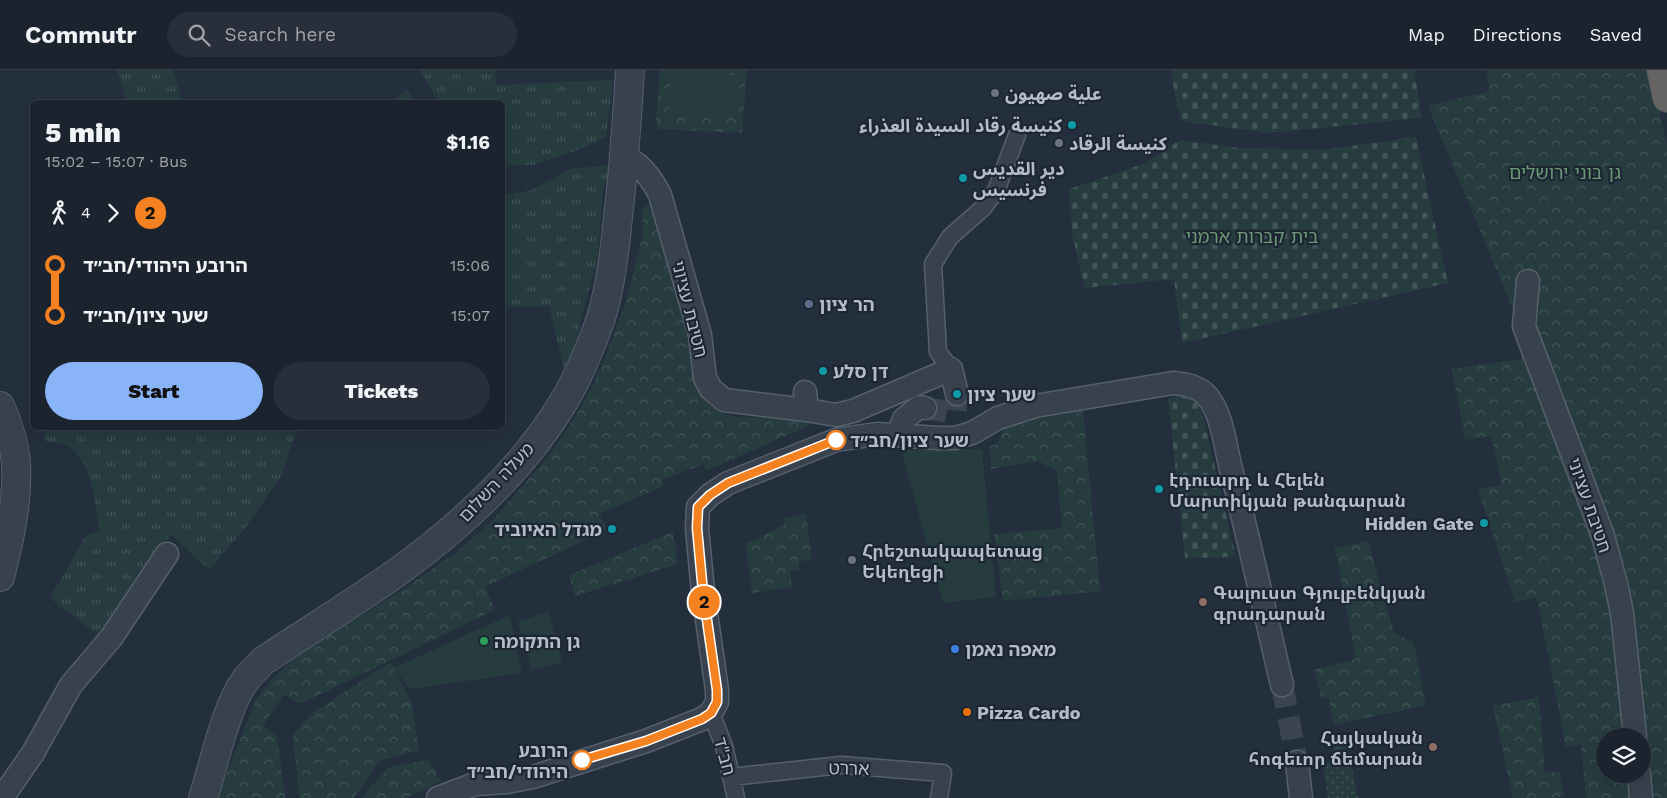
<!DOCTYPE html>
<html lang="en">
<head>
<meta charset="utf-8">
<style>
  body { margin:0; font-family:"Work Sans","Noto Sans Arabic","Noto Sans Armenian","Noto Sans Hebrew",sans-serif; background:#282f3a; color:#f1f3f6; height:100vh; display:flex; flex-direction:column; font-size:19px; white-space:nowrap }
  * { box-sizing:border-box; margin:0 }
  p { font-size:16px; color:#a0a4aa }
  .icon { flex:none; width:28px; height:28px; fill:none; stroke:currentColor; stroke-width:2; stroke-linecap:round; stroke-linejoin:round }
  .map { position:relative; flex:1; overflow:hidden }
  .sheet { position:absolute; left:30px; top:30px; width:475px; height:330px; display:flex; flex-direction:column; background:#1b232e; border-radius:8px; box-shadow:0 5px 20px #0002,0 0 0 1px #39404a }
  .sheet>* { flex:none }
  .badge { padding:0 10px; border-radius:16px; font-size:18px; line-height:32px }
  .tools { position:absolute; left:1596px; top:658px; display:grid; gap:10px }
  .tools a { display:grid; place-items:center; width:55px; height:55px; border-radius:50%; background:#1b232e; box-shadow:0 5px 20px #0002,0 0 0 1px #39404a; font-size:25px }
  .map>.badge { position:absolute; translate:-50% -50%; box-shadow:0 0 0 2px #fff }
  .legs { display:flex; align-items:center; gap:8px; height:55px; padding:0 15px; font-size:16px }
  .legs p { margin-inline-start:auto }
  .head { display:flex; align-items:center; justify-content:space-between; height:85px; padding:0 15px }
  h1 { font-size:28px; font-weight:800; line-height:38px }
  .primary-button { display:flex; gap:10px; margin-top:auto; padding:10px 15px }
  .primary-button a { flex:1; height:58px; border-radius:30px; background:#8ab4f8; color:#111; font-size:20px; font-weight:800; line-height:58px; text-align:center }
  .primary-button a+a { background:#282f3a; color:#f1f3f6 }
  ul { padding:0 15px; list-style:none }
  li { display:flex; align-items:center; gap:18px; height:50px; font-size:19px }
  li i { display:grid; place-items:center; width:8px; height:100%; margin:0 6px; background:currentColor }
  li i::after { content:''; width:12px; height:12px; margin:-6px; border:4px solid; border-radius:50%; background:#1b232e }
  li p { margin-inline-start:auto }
  li:first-child i { background:linear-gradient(#0000 50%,currentColor 0) }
  li:last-child i { background:linear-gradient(currentColor 50%,#0000 0) }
  header { display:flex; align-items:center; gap:30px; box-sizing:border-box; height:70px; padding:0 25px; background:#1b232e; border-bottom:1px solid #39404a }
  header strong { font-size:24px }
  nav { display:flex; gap:28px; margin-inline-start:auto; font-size:18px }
  .search { width:350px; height:45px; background:#282f3a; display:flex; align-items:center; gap:12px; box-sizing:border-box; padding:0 18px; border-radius:28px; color:#a0a4aa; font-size:19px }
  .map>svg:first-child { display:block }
  .grass { fill:url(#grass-tufts) }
  .forest { fill:url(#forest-crowns); fill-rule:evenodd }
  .cemetery { fill:url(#cemetery-stones) }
  .garden { fill:url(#garden-dots) }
  .pitch { fill:#263c3f }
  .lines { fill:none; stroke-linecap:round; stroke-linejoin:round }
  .minor-tunnel { stroke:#3a4453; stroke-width:22; stroke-dasharray:22 11; stroke-linecap:butt }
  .pedestrian-casing { stroke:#565f6c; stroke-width:19 }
  .minor-casing { stroke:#565f6c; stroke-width:25 }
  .tertiary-casing { stroke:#565f6c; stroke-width:30 }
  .trunk-casing { stroke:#434c59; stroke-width:30 }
  .pedestrian { stroke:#38414e; stroke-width:16 }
  .minor { stroke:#38414e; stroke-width:22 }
  .tertiary { stroke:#38414e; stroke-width:28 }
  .trunk { stroke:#656462; stroke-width:28 }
  .line-1-casing { stroke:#fff; stroke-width:11 }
  .line-1 { stroke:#f58220; stroke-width:8 }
  .worship-dot { fill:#6b7280; stroke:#1d2633; stroke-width:2 }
  .culture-dot { fill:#0f9aa8; stroke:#1d2633; stroke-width:2 }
  .service-dot { fill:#5c6f8a; stroke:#1d2633; stroke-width:2 }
  .stop-1-dot { fill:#fff; stroke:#f58220; stroke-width:2.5 }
  .education-dot { fill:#8d6e63; stroke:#1d2633; stroke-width:2 }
  .leisure-dot { fill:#2e9e5b; stroke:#1d2633; stroke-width:2 }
  .shop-dot { fill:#3f7fe0; stroke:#1d2633; stroke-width:2 }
  .food-dot { fill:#e8710a; stroke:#1d2633; stroke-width:2 }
  .labels { text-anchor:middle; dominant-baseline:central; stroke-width:4.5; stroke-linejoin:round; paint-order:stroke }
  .poi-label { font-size:18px; font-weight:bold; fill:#b4bcc9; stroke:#1d2633; text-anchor:start }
  .park-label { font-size:18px; fill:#6b9a76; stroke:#1d2633 }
  .street-label { font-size:18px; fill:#b4bcc9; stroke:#1d2633 }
  .stop-label { font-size:18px; font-weight:bold; fill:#b4bcc9; stroke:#1d2633; text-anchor:start }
</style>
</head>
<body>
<header>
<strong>Commutr</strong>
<div class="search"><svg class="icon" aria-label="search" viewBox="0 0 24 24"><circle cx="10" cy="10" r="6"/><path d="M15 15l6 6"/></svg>Search here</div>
<nav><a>Map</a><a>Directions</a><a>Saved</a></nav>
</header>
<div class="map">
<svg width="1667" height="728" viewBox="0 0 1667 728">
  <defs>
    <pattern id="grass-tufts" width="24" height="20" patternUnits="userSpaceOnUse" patternTransform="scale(1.25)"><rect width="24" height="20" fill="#263c3f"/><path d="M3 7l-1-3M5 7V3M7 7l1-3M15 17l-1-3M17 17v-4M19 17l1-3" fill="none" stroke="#435659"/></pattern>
    <pattern id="forest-crowns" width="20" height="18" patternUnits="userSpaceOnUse" patternTransform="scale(1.25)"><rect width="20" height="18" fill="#263c3f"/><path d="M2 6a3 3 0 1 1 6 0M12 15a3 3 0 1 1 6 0" fill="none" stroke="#435659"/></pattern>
    <pattern id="cemetery-stones" width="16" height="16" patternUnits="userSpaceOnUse" patternTransform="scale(1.25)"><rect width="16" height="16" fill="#263c3f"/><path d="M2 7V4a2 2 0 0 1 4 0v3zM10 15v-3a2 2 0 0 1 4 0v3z" fill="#435659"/></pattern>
    <pattern id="garden-dots" width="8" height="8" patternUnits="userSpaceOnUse" patternTransform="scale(1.25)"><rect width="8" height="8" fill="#263c3f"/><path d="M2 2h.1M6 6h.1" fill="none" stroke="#435659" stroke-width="1.8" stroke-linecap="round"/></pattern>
  </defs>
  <rect width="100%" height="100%" fill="#242f3e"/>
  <path class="grass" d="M117,0H173L183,32H127Z
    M420,0H495L496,15L613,10L606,67L573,82L533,95H503L502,32H438Z
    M407,19L415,32H392Z
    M610,95L603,120L598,185L566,308L549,236L503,237L502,126L532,120L570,99Z
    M45,358H298L281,406L248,454L209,500L172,465L149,487L98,565L50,528L86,466L100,460C95,434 93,390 67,376C61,373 51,372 44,371Z"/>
  <path class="forest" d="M660,0H747L742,63L658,59L656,52Z
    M1486,0H1649L1667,74V728H1586L1581,674L1566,677L1537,528L1515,532L1478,419L1502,415L1491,366L1465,370L1452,299L1522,289L1515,244L1428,36L1490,21ZM1605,666H1642V704H1605Z
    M652,132L670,193L701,322C704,327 706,332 709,335C730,354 766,346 791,345C803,344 815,347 826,348L706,401L704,394L661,410L664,416L599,444L607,460L485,517L495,540L300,634L284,624L263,656L277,667L285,728H217L256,630L271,610L297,586L410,515L455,483L490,453L547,388L574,349L592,317L606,285L626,232L635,196L643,163L642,139Z
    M1083,341L1100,521L1003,531L994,464L1062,458L1057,402L1039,391L991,399L990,376L997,374L1004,358L1016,352Z
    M806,444L812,490L799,491V500L790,501L792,517L752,523L746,474L784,455L783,448Z
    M673,462L678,494L575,526L569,505Z
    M1368,471L1394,563L1414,573L1426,635L1334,655L1328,626L1321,628L1315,599L1356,589L1335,478Z
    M391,592L412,634L419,680L379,691L354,728H299L293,665L311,644Z
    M1539,627L1545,703L1559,702L1564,726L1555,728H1513L1493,636Z
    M429,690L441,711L407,728H361L389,697Z"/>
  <path class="cemetery" d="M1171,0H1414L1422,48L1268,63L1181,51L1175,26Z
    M1416,67L1448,213L1182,273L1174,209L1085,218L1072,164L1069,119L1143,94L1180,70L1239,78L1321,80Z
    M1183,324L1195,326L1204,350L1236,487L1185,488L1168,329Z"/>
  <path class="garden" d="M1347,673L1358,728H1328L1322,693L1335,691L1334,676Z"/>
  <path class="pitch" d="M672,1L739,5L735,48L669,44Z
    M982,379L996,527L943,533L902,384L908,380Z
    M549,542L562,592L532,600L518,551Z
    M510,545L522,603L410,619L393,598Z"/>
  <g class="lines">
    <path class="minor-tunnel" d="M925,338L955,343L957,324
      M1282,615L1297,692"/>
    <defs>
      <path id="pedestrian" d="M951,299L938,282L933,194L950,167L983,138L996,121L1017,65
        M711,643L724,676L736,728
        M731,707L841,695L943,703L939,728"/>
      <path id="minor" d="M625,87C641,94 652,109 660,125L700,265L705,308L711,319L724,330L798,339L807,340L805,322
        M1528,211L1524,256L1603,466L1616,514L1622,543L1635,666
        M807,340L836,345L853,341L951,299L957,324
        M898,364L904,349L919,337L925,338
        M1297,692L1301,728
        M1639,704L1641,728
        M2,728L33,683L71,615L111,568L167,484
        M438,728L475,714L507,712L533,707L646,671L702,649L711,643L717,632V620L703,522L697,458L698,437L710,425L728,413L836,370L877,364L938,368H955L972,363L998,348L1035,336L1173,313C1187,314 1202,317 1210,330C1223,349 1225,376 1231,399C1249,470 1265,543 1282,615"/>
      <path id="tertiary" d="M0,336C8,354 15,375 16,395C18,432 9,472 0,507
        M203,728C214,695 226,634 247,608C252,602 258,597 263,591C308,561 355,532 399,501C462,455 524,398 564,331C580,305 591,276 601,248C611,215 615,181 618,147C624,98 627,49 630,0"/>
      <path id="trunk" d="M1661,0L1667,28"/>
    </defs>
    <use href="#pedestrian" class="pedestrian-casing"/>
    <use href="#minor" class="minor-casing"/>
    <use href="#tertiary" class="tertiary-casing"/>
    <use href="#trunk" class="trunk-casing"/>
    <use href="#pedestrian" class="pedestrian"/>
    <use href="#minor" class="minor"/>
    <use href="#tertiary" class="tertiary"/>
    <use href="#trunk" class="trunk"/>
  </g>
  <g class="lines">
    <defs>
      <path id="line-1" d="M582,690L646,671L702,649L711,643L717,632V620L703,522L697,458L698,437L710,425L728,413L836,370"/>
    </defs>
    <use href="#line-1" class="line-1-casing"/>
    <use href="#line-1" class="line-1"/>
  </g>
  <g class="worship-dot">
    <circle cx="995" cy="23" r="5"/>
    <circle cx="1059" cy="73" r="5"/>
    <circle cx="852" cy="490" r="5"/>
  </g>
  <g class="culture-dot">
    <circle cx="1072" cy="55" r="5"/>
    <circle cx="963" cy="108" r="5"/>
    <circle cx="823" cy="301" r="5"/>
    <circle cx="957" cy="324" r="5"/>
    <circle cx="1159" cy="419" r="5"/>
    <circle cx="1484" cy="453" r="5"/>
    <circle cx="612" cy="459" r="5"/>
  </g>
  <circle class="service-dot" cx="809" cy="234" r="5"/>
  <g class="stop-1-dot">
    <circle cx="836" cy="370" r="9"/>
    <circle cx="582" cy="690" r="9"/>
  </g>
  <g class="education-dot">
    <circle cx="1203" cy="532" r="5"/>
    <circle cx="1433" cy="677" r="5"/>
  </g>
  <circle class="leisure-dot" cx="484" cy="571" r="5"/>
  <circle class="shop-dot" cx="955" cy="579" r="5"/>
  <circle class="food-dot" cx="967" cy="642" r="5"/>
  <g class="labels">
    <g class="poi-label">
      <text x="1005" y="23">علية صهيون</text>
      <text x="1062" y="55" text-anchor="end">كنيسة رقاد السيدة العذراء</text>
      <text x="1069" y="73">كنيسة الرقاد</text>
      <text x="973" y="98">دير القديس<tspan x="973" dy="21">فرنسيس</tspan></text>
      <text x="819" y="234">הר ציון</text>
      <text x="833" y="301">דן סלע</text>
      <text x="967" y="324">שער ציון</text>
      <text x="1169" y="409">էդուարդ և Հելեն<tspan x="1169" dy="21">Մարտիկյան թանգարան</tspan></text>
      <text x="1474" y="453" text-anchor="end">Hidden Gate</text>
      <text x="602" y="459" text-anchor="end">מגדל האיוביד</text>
      <text x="862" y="480">Հրեշտակապետաց<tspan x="862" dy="21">Եկեղեցի</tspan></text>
      <text x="1213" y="522">Գալուստ Գյուլբենկյան<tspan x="1213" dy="21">գրադարան</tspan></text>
      <text x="494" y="571">גן התקומה</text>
      <text x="965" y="579">מאפה נאמן</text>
      <text x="977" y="642">Pizza Cardo</text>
      <text x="1423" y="667" text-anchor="end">Հայկական<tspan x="1423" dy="21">հոգեւոր ճեմարան</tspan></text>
    </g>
    <g class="park-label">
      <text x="1565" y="102">גן בוני ירושלים</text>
      <text x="1252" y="166">בית קברות ארמני</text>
    </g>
    <g class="street-label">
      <text transform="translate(690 239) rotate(76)">חטיבת עציוני</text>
      <text transform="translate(496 412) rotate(-47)">מעלה השלום</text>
      <text transform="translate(1590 435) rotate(71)">חטיבת עציוני</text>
      <text transform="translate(725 686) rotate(75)">חב"ד</text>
      <text transform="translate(849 698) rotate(1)">אררט</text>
    </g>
    <g class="stop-label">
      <text x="850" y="370">שער ציון/חב״ד</text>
      <text x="568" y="680" text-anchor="end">הרובע<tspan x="568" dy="21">היהודי/חב״ד</tspan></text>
    </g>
  </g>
</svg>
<div class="tools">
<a><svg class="icon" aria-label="layers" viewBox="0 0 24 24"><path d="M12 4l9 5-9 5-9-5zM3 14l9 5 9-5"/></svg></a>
</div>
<b class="badge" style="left:704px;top:532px;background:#f58220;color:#111">2</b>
<section class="sheet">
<div class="head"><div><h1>5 min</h1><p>15:02 – 15:07 · Bus</p></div><b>$1.16</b></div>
<div class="legs"><svg class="icon" aria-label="walk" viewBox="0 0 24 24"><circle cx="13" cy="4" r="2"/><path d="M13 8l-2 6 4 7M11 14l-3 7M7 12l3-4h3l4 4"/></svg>4<svg class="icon" aria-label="forward" viewBox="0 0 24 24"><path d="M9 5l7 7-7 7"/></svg><b class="badge" style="background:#f58220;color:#111">2</b></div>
<ul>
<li><i style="color:#f58220"></i><b>הרובע היהודי/חב״ד</b><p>15:06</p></li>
<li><i style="color:#f58220"></i><b>שער ציון/חב״ד</b><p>15:07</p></li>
</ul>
<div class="primary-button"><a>Start</a><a>Tickets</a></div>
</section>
</div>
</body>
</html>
